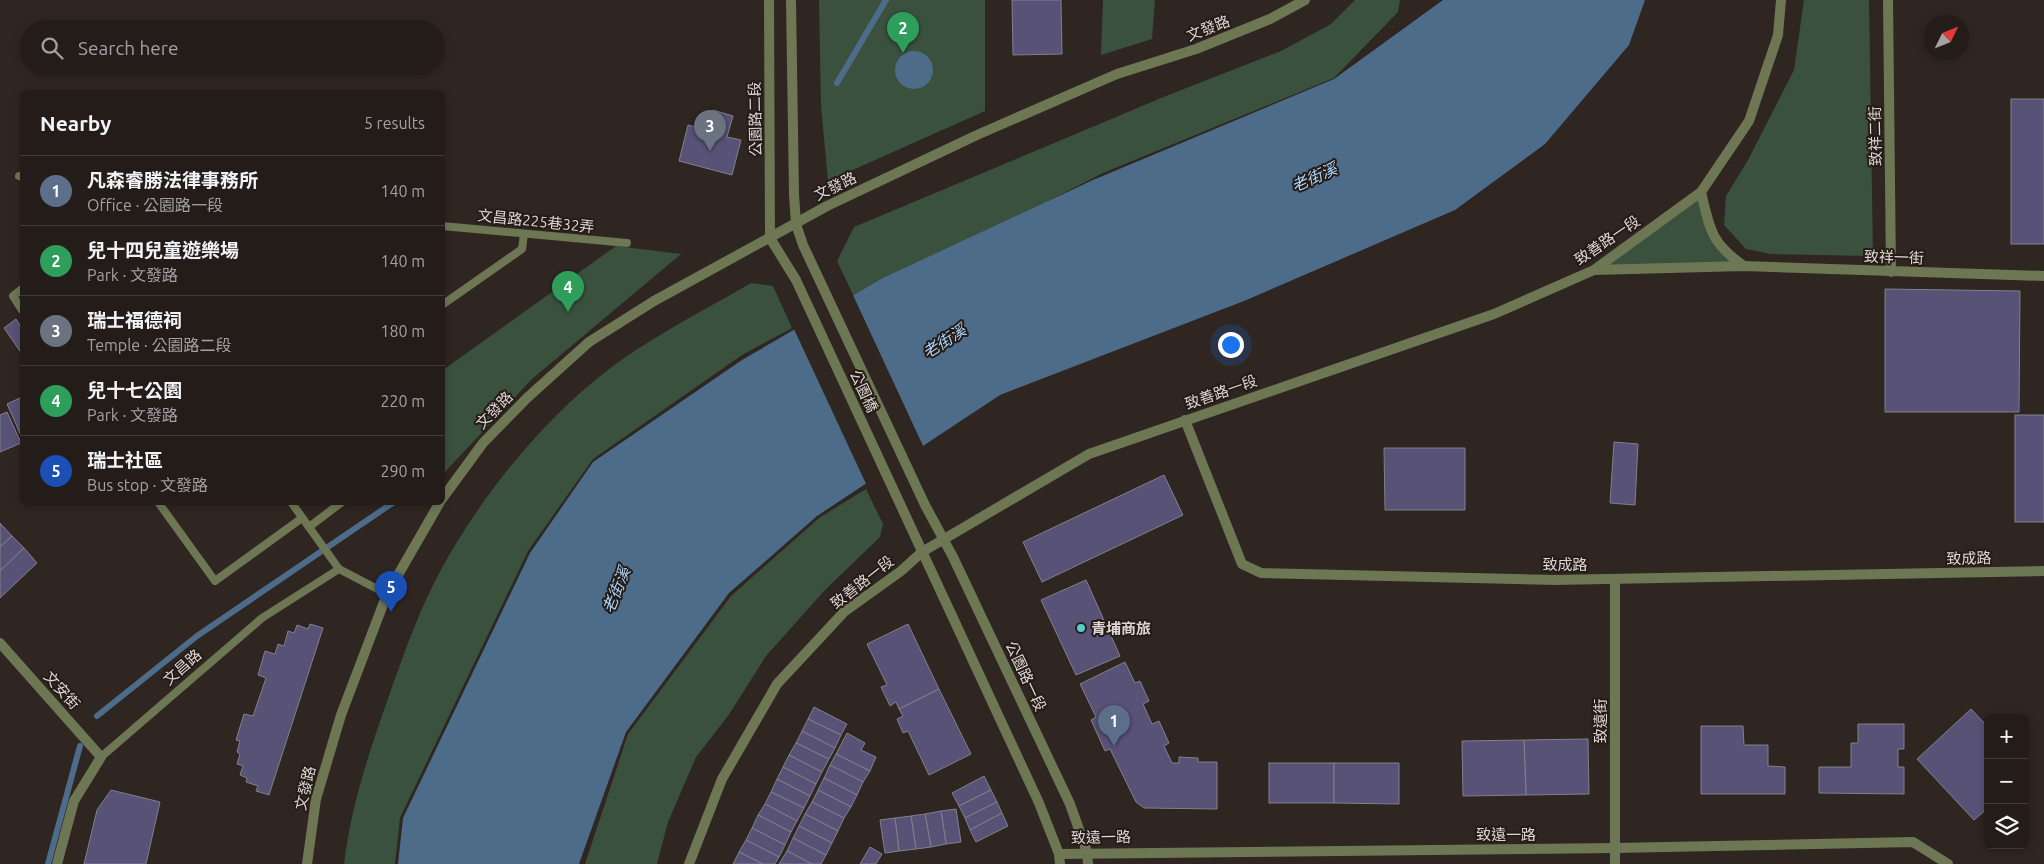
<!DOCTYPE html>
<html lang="en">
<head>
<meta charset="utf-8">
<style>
	body { margin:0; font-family:Ubuntu,"Noto Sans TC",sans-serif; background:#2b2522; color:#f1f3f6 }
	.controls { position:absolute; right:15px; bottom:15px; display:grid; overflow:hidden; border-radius:8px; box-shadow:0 2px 8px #0003 }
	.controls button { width:45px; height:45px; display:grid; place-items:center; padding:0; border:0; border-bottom:1px solid #403a38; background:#231c19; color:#f1f3f6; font:25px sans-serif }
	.compass { position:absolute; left:1924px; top:15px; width:45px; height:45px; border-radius:50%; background:#231c19; box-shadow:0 2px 8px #0003; rotate:47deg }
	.you { position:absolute; left:1230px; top:344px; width:18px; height:18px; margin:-12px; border:4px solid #fff; border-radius:50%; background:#1a73e8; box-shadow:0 0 0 8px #1a73e833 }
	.badge { display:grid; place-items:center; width:32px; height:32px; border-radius:50%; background:#d93025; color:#fff; font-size:16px; font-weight:700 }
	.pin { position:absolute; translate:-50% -41px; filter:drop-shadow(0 1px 2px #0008) }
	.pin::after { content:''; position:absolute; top:26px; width:18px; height:15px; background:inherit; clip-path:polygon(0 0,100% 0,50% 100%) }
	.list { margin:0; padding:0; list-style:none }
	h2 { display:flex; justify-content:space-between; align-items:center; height:65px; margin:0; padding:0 20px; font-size:21px }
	h2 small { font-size:16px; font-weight:400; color:#a3a1a2 }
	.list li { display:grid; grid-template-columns:32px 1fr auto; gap:15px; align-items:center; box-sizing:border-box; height:70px; padding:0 20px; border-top:1px solid #403a38 }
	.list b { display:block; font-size:19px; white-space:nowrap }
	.list p { margin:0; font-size:16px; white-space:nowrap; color:#a3a1a2 }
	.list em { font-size:16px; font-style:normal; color:#a3a1a2 }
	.icon { flex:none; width:28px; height:28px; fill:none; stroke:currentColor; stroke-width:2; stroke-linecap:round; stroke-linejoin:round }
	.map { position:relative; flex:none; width:2044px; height:864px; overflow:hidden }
	.search { position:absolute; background:#231c19; box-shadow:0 2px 8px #0003; left:20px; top:20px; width:425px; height:55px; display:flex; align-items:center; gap:12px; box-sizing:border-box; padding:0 18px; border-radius:28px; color:#a3a1a2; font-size:19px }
	.panel { position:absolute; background:#231c19; box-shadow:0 2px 8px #0003; left:20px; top:90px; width:425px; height:415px; border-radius:8px }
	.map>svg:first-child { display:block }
</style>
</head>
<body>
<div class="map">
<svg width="2044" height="864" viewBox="0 0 2044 864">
	<rect width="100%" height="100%" fill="#2f2521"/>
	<g fill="#3a513e">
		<polygon points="819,0 985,0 985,111 828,181 821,106"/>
		<polygon points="1103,0 1155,0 1152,39 1101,55"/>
		<polygon points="1355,0 1400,0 1398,12 1334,78 1103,173 855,299 837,261 854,227 1166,96 1281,51 1331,24"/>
		<polygon points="1804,0 1869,0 1873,256 1771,254 1746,249 1724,225 1726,196 1748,160 1794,70"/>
		<polygon points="1701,192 1710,229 1744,266 1594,270"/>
		<polygon points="616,246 681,254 532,379 443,474 443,370"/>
		<path d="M751,283L773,286L792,328L742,355L593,459L528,551L400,818L395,864H344C351,805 370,749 390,693C405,650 420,608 442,568C486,487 559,400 636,350C673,326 713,305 751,283Z"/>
		<polygon points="866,489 883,524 880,537 824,591 766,656 728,716 696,757 668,822 657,864 585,864 628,734 731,596 819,518"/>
	</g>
	<g fill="#4c6c89">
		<polygon points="1443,0 1645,0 1629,45 1545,144 1455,210 1244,301 1000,395 817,516 729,593 626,732 579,864 398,864 403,818 530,553 593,462 742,360 883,278 1093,180 1334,79"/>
		<circle cx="914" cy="70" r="19"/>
	</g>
	<polygon fill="#2f2521" points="852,293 924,448 867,486 793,327"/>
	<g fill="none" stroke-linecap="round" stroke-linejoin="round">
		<g stroke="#4c6c89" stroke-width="6">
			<polyline points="837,83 886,0"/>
			<polyline points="97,716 197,636 394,502"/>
			<polyline points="48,864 80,746"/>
		</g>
	</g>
	<g fill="#585277" stroke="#81808c">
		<polygon points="1012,0 1061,0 1062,54 1013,55"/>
		<rect x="2011" y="99" width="33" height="145"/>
		<polygon points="713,110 733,116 727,137 741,140 732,175 679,161 688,125 707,130"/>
		<polygon points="1885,289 2020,291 2019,412 1885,412"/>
		<polygon points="16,319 22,329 22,354 4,328"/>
		<polygon points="22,397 22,438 7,404"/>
		<polygon points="7,412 21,443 0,452 0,415"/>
		<rect x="2015" y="415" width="29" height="107"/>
		<polygon points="1614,442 1638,444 1635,505 1610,503"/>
		<polygon points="1384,448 1465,448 1465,510 1385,510"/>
		<polygon points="1164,475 1183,515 1042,582 1023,542"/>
		<polygon points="0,523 12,536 0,547"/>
		<polygon points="12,536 24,548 0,571 0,547"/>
		<polygon points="24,548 37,563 0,598 0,571"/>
		<polygon points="1086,580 1120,656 1076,675 1041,600"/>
		<polygon points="310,624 323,628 269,795 256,791 258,786 246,782 247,778 240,775 243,766 237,764 240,754 237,752 240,741 236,740 244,714 253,716 266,678 258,675 265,651 275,654 278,644 284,646 288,631 294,633 297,625 308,629"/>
		<polygon points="908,624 939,689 899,709 896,702 890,706 881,687 887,685 867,644"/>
		<polygon points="1125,662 1135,683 1140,681 1149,701 1143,704 1152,724 1159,721 1169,743 1164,746 1172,763 1179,763 1179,757 1198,758 1198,762 1217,762 1217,809 1144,808 1136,802 1110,749 1105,751 1091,720 1096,717 1080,684"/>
		<polygon points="939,689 971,754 929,775 908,731 903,733 897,719 903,716 899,709"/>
		<polygon points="814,707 847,724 841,735 808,719"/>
		<polygon points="1971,709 1988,727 1988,808 1974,820 1917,759"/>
		<polygon points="808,719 841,735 835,748 802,731"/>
		<polygon points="1858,724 1904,724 1904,749 1898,749 1898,767 1904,767 1904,794 1819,793 1819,767 1851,767 1851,743 1858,743"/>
		<polygon points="1701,726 1743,726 1744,745 1768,745 1768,766 1785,767 1785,794 1701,794"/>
		<polygon points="802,731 835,748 829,759 796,743"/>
		<polygon points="847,733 865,743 861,750 876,757 870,771 836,754"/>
		<polygon points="1588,739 1589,794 1526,795 1524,740"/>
		<polygon points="1524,740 1526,795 1463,796 1462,741"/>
		<polygon points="796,743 829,759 822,772 789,755"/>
		<polygon points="836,754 870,771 863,782 830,765"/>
		<polygon points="789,755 822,772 816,784 783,767"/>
		<rect x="1269" y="763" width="65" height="40"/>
		<polygon points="1334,763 1399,763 1399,804 1334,803"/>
		<polygon points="830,765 863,782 857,795 824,778"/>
		<polygon points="783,767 816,784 810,796 777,779"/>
		<polygon points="984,776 991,790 959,806 952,793"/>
		<polygon points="824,778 857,795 851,807 818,790"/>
		<polygon points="777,779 810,796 804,808 771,792"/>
		<polygon points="111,790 160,802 146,864 84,864 97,810"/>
		<polygon points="818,790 851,807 844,818 812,802"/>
		<polygon points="991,790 997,802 965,818 959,806"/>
		<polygon points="771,792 804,808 797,821 765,804"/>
		<polygon points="812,802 844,818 838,831 805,814"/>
		<polygon points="997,802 1002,813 970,830 965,818"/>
		<polygon points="765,804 797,821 791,832 758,815"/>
		<polygon points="956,809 961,842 946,844 941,811"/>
		<polygon points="941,811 946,844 931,847 925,814"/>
		<polygon points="1002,813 1008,826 976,842 970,830"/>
		<polygon points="805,814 838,831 832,843 799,826"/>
		<polygon points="925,814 931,847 916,849 911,816"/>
		<polygon points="758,815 791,832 785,845 752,828"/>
		<polygon points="911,816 916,849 899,851 895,818"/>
		<polygon points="895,818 899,851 885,853 880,820"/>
		<polygon points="799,826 832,843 826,855 793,838"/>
		<polygon points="752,828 785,845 779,857 746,840"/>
		<polygon points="793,838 826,855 821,864 812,864 787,851"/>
		<polygon points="746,840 779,857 775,864 763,864 739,852"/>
		<polygon points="870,847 882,854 876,864 860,864"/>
		<polygon points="787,851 812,864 779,864"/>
		<polygon points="739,852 763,864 733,864"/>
	</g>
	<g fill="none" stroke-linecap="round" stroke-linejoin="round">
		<g stroke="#6d7753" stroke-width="8">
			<polyline points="19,176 22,177"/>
			<polyline points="442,226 627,243"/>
			<polyline points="22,289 13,296 22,310"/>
			<polyline points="442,305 522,249 524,234"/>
			<polyline points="158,502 215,581 302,518"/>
			<polyline points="291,502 339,569"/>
			<polyline points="309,527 342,502"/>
			<polyline points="101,757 262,618 339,569 387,594"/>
		</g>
		<g stroke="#6d7753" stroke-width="10">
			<polyline points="769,0 770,238"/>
			<polyline points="791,0 794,194 796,224 803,245 925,505 953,557 1070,804 1087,852 1088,864"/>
			<polyline points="1888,0 1891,272"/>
			<path d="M1701,192C1710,230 1711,243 1744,266"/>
			<polyline points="770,238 796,280 1039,803 1059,854 1060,864"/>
			<polyline points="1594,270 1744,266 2044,276"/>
			<polyline points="1185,420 1242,564 1261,573 1554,580 2044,571"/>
			<polyline points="442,499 483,443 527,398 589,342 654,301 827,206 977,135 1117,74 1196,49 1270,19 1305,0"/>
			<polyline points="0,643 101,757 74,801 57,864"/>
			<polyline points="1059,854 1615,848 1913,842 1948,864"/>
			<polyline points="307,864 316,799 341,715 387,594 440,502"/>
			<polyline points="689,864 722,779 777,684 844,612 901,571 922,552 1089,454 1494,314 1594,270 1701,192 1749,121 1778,35 1781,0"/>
			<polyline points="1615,864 1615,579"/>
		</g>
	</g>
	<circle fill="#52cdcd" stroke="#251b17" stroke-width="2" cx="1081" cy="628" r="5"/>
	<g text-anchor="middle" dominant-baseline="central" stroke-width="4" stroke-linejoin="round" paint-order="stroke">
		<g font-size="15" fill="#ded7d5" stroke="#251b17">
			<text transform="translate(1208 28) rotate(-21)">文發路</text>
			<text transform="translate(755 119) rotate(-91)">公園路二段</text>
			<text transform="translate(1875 136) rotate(-91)">致祥二街</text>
			<text transform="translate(835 186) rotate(-26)">文發路</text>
			<text transform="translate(536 221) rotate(6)">文昌路225巷32弄</text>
			<text transform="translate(1607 240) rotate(-34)">致善路一段</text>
			<text transform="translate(1894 257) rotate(2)">致祥一街</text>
			<text transform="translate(864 391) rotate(65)">公園橋</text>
			<text transform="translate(1221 392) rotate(-19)">致善路一段</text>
			<text transform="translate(494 410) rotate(-46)">文發路</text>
			<text transform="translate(1969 558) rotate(-1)">致成路</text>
			<text x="1565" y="564">致成路</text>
			<text transform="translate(862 582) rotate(-38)">致善路一段</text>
			<text transform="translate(182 667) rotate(-41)">文昌路</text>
			<text transform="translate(1026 676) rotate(65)">公園路一段</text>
			<text transform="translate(62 690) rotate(48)">文安街</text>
			<text transform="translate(1600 721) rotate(-90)">致遠街</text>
			<text transform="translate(305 788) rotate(-77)">文發路</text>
			<text x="1506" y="834">致遠一路</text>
			<text transform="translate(1101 837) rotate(-1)">致遠一路</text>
		</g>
		<g font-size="15" font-weight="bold" fill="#ded7d5" stroke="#251b17" text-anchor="start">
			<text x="1091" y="628">青埔商旅</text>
		</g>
		<g font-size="16" font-style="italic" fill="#aad5fc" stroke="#251b17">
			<text transform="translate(1314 177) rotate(-24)">老街溪</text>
			<text transform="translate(944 341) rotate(-33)">老街溪</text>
			<text transform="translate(616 590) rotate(-68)">老街溪</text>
		</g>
	</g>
</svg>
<div class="controls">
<button>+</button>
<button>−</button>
<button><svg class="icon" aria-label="layers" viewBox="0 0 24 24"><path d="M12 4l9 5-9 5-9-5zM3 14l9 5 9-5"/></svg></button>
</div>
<svg class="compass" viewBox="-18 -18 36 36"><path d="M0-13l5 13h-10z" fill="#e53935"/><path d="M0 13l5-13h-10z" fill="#a3a1a2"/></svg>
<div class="you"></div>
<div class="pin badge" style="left:1114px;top:746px;background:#5c6f8a">1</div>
<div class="pin badge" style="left:903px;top:53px;background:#2e9e5b">2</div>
<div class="pin badge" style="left:710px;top:151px;background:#6b7280">3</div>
<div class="pin badge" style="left:568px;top:312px;background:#2e9e5b">4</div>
<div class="pin badge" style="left:391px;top:612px;background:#1a4fb4">5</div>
<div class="search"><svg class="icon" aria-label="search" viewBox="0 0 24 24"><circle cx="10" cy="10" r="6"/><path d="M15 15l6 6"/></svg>Search here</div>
<section class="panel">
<h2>Nearby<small>5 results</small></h2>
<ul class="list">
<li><span class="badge" style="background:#5c6f8a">1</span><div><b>凡森睿勝法律事務所</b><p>Office · 公園路一段</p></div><em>140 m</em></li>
<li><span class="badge" style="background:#2e9e5b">2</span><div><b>兒十四兒童遊樂場</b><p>Park · 文發路</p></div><em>140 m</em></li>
<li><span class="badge" style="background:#6b7280">3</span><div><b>瑞士福德祠</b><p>Temple · 公園路二段</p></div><em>180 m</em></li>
<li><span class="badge" style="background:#2e9e5b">4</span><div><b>兒十七公園</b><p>Park · 文發路</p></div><em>220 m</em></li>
<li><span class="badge" style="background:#1a4fb4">5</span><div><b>瑞士社區</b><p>Bus stop · 文發路</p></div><em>290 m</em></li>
</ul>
</section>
</div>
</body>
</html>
